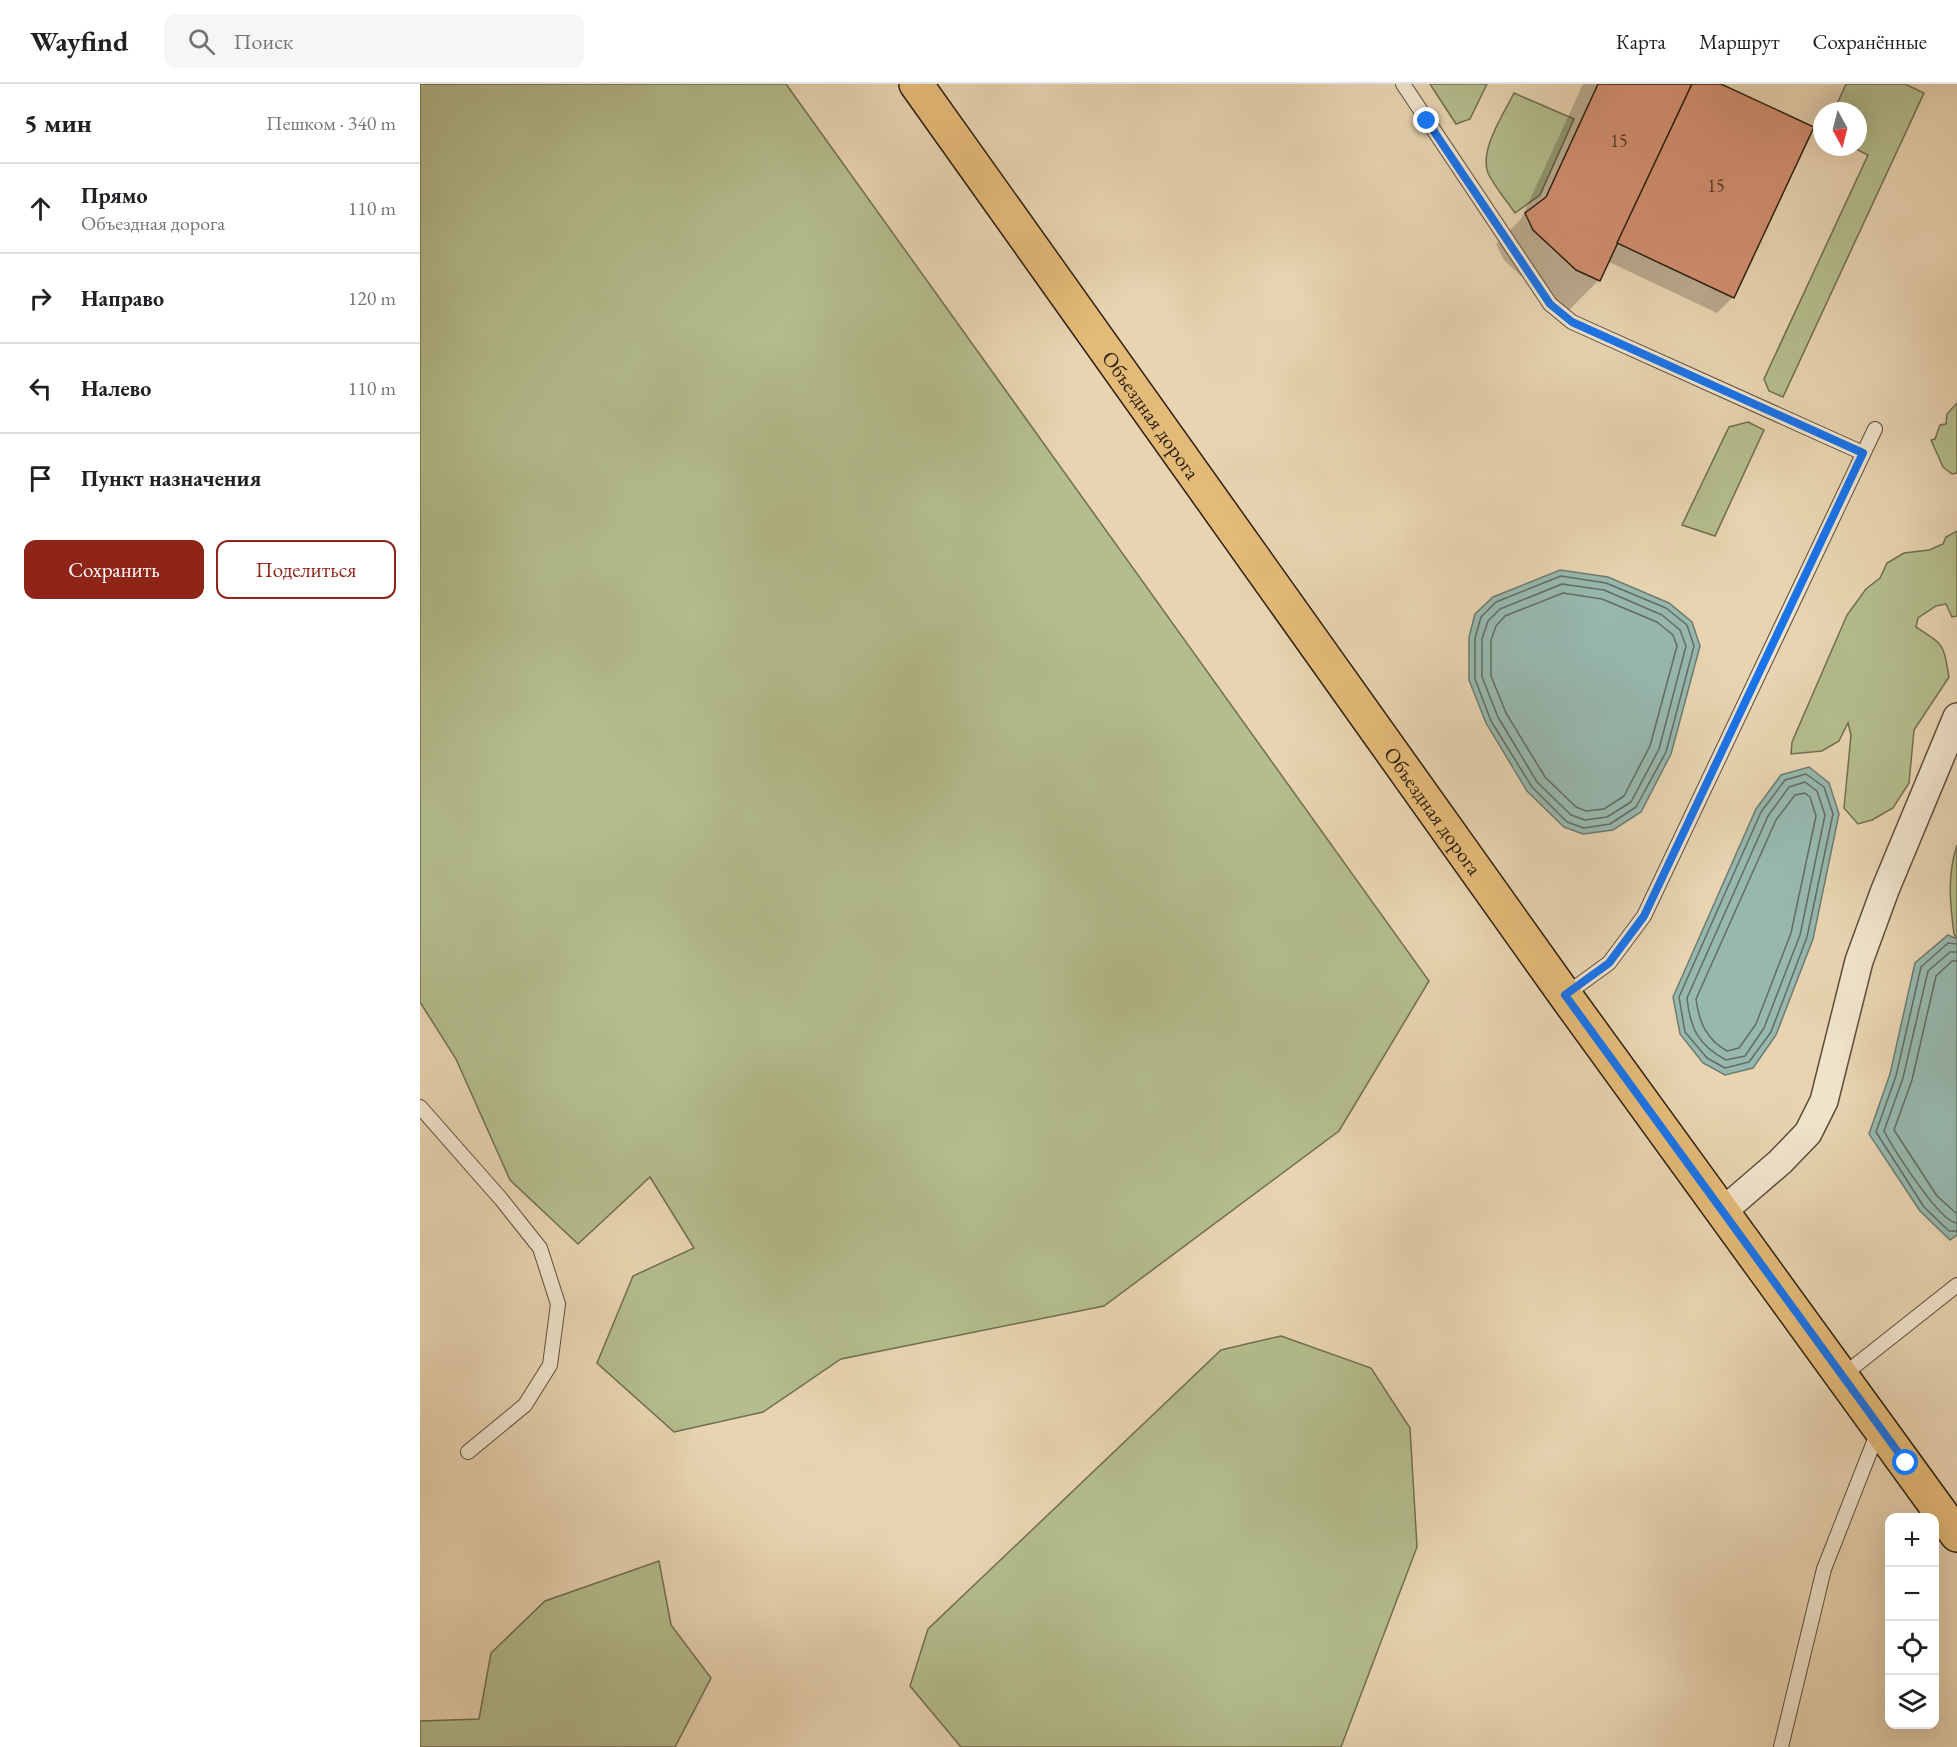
<!DOCTYPE html>
<html lang="ru">
<head>
<meta charset="utf-8">
<style>
	body { margin:0; font-family:"EB Garamond",serif; background:#f6f6f6; color:#202124 }
	.controls { position:absolute; right:18px; bottom:18px; display:grid; overflow:hidden; border-radius:12px; box-shadow:0 6px 24px #0002 }
	.controls button { width:54px; height:54px; display:grid; place-items:center; padding:0; border:0; border-bottom:2px solid #e0e0e0; background:#fff; color:#202124; font:30px sans-serif }
	.compass { position:absolute; left:1393px; top:18px; width:54px; height:54px; border-radius:50%; background:#fff; box-shadow:0 6px 24px #0002; rotate:173deg }
	.stop { position:absolute; width:18px; height:18px; margin:-14px; border:4px solid #1a73e8; border-radius:50%; background:#fff }
	.stop.end { background:#1a73e8; border-color:#fff; box-shadow:0 2px 6px #0008 }
	.list { margin:0; padding:0; list-style:none }
	h2 { display:flex; justify-content:space-between; align-items:center; height:78px; margin:0; padding:0 24px; font-size:26px }
	h2 small { font-size:20px; font-weight:400; color:#757577 }
	.list li { display:grid; grid-template-columns:39px 1fr auto; gap:18px; align-items:center; box-sizing:border-box; height:90px; padding:0 24px; border-top:2px solid #e0e0e0 }
	.list b { display:block; font-size:22px; white-space:nowrap }
	.list p { margin:0; font-size:20px; white-space:nowrap; color:#757577 }
	.list em { font-size:20px; font-style:normal; color:#757577 }
	.actions { display:flex; gap:12px; padding:18px 24px }
	.actions a { flex:1; padding:14px 0; border:2px solid #8f2418; border-radius:12px; text-align:center; font-size:21px; color:#8f2418 }
	.actions .main { background:#8f2418; color:#fff }
	.icon { flex:none; width:33px; height:33px; fill:none; stroke:currentColor; stroke-width:2; stroke-linecap:round; stroke-linejoin:round }
	.map { position:relative; flex:none; width:1537px; height:1663px; overflow:hidden }
	header { display:flex; align-items:center; gap:36px; box-sizing:border-box; height:84px; padding:0 30px; background:#fff; border-bottom:2px solid #e0e0e0 }
	header strong { font-size:28px }
	nav { display:flex; gap:33px; margin-inline-start:auto; font-size:21px }
	.search { width:420px; height:54px; background:#f6f6f6; display:flex; align-items:center; gap:15px; box-sizing:border-box; padding:0 21px; border-radius:12px; color:#757577; font-size:22px }
	main { display:flex }
	aside { flex:1; background:#fff }
	.map>svg:first-child { display:block }
</style>
</head>
<body>
<header>
<strong>Wayfind</strong>
<div class="search"><svg class="icon" aria-label="search" viewBox="0 0 24 24"><circle cx="10" cy="10" r="6"/><path d="M15 15l6 6"/></svg>Поиск</div>
<nav><a>Карта</a><a>Маршрут</a><a>Сохранённые</a></nav>
</header>
<main>
<aside>
<h2>5 мин<small>Пешком · 340 m</small></h2>
<ul class="list">
<li><svg class="icon" aria-label="ahead" viewBox="0 0 24 24"><path d="M12 20V5M6 11l6-6 6 6"/></svg><div><b>Прямо</b><p>Объездная дорога</p></div><em>110 m</em></li>
<li><svg class="icon" aria-label="right" viewBox="0 0 24 24"><path d="M7 20v-9h11M14 6l5 5-5 5"/></svg><div><b>Направо</b></div><em>120 m</em></li>
<li><svg class="icon" aria-label="left" viewBox="0 0 24 24"><path d="M17 20v-9H6M10 6l-5 5 5 5"/></svg><div><b>Налево</b></div><em>110 m</em></li>
<li><svg class="icon" aria-label="arrive" viewBox="0 0 24 24"><path d="M6 21V4h12l-3 4 3 4H6"/></svg><div><b>Пункт назначения</b></div></li>
</ul>
<div class="actions"><a class="main">Сохранить</a><a>Поделиться</a></div>
</aside>
<div class="map">
<svg width="1537" height="1663" viewBox="0 0 1537 1663">
	<rect width="100%" height="100%" fill="#e8d4b1"/>
	<filter id="stains"><feTurbulence type="fractalNoise" baseFrequency=".00333" numOctaves="4"/><feColorMatrix values="0 0 0 0 .2 0 0 0 0 .09 0 0 0 0 .02 0 0 0 .5 -.17"/></filter>
	<radialGradient id="worn" r=".72"><stop offset=".6" stop-color="#630" stop-opacity="0"/><stop offset="1" stop-color="#630" stop-opacity=".3"/></radialGradient>
	<g fill="#b4bd8d" stroke="#706e50" stroke-width="1.5">
		<polygon points="0,0 366,0 1009,897 919,1047 684,1222 421,1275 343,1328 254,1348 177,1279 213,1192 274,1164 230,1093 158,1160 90,1096 36,975 0,918"/>
		<polygon points="1010,0 1067,0 1050,35 1036,40"/>
		<polygon points="1426,0 1485,0 1504,9 1363,313 1349,307 1344,295 1448,71 1432,63 1438,63 1438,27 1414,27"/>
		<path d="M1094,9L1154,35L1120,111L1095,129C1086,116 1074,102 1068,89C1059,66 1084,29 1094,9Z"/>
		<polygon points="1537,319 1537,389 1532,390 1523,383 1511,356 1515,355 1520,341 1526,340 1527,330"/>
		<polygon points="1328,338 1344,346 1295,452 1262,441 1309,343"/>
		<path d="M1537,447V532L1532,533L1526,520L1516,522L1498,534L1496,543C1525,562 1523,559 1529,593L1494,646L1489,699L1473,724L1452,736L1438,740L1424,724L1431,651L1428,639L1419,657L1402,667L1371,670L1372,658L1427,531L1446,505L1460,494L1467,479L1484,469L1509,466L1523,460L1526,453Z"/>
		<path d="M1537,761V855L1534,850C1530,820 1527,791 1537,761Z"/>
		<polygon points="861,1252 951,1284 990,1344 997,1463 921,1663 541,1663 490,1602 508,1545 801,1266"/>
		<polygon points="239,1477 251,1541 291,1594 255,1663 0,1663 0,1637 59,1635 71,1569 125,1517"/>
	</g>
	<g fill="#97b8af" stroke="#6d7b70" stroke-width="1.5">
		<polygon points="1140,486 1188,493 1249,519 1272,538 1280,562 1251,670 1221,728 1193,746 1163,750 1144,743 1107,707 1066,639 1049,596 1049,553 1055,530 1073,513"/>
		<polygon points="1389,683 1409,699 1419,730 1393,855 1356,951 1333,984 1305,991 1283,979 1260,950 1253,913 1336,725 1361,691"/>
		<polygon points="1528,851 1537,855 1537,1151 1530,1156 1500,1127 1449,1050 1470,990 1495,879"/>
	</g>
	<polygon fill="#0003" points="1163,0 1297,0 1313,213 1297,229 1187,177 1179,196 1149,226 1126,215 1084,176 1076,160 1101,135"/>
	<g fill="none" stroke-linecap="round" stroke-linejoin="round">
		<g stroke="#626c60" stroke-width="1.5">
			<polygon points="1141,492 1186,499 1246,524 1267,541 1274,562 1246,668 1216,723 1190,740 1164,744 1147,738 1112,703 1071,637 1055,595 1055,554 1061,533 1076,518"/>
			<polygon points="1142,500 1184,506 1242,531 1260,546 1266,562 1239,665 1211,718 1187,733 1165,736 1151,731 1117,698 1078,633 1062,593 1062,555 1068,537 1080,525"/>
			<polygon points="1143,509 1182,515 1237,538 1253,551 1257,562 1230,662 1204,712 1184,725 1166,727 1156,723 1125,693 1086,629 1071,592 1071,556 1076,542 1085,532"/>
			<polygon points="1386,690 1404,703 1413,730 1387,853 1351,948 1329,978 1305,984 1287,974 1265,948 1259,913 1341,728 1365,696"/>
			<path d="M1385,698L1397,707L1405,731L1380,851L1344,944L1325,972L1306,976C1278,961 1270,944 1267,914L1348,732L1369,703Z"/>
			<path d="M1385,709L1390,713L1396,732L1371,849L1336,940L1319,964L1307,967C1286,955 1279,938 1276,915L1356,736L1375,711Z"/>
			<polyline points="1537,860 1528,859 1501,883 1476,992 1456,1048 1504,1123 1529,1147 1537,1147"/>
			<path d="M1537,868H1530L1508,887L1483,994L1464,1047C1473,1064 1520,1139 1537,1139"/>
			<polyline points="1537,877 1532,877 1516,892 1492,996 1474,1046 1517,1112 1537,1130"/>
		</g>
	</g>
	<g fill="#d18f70" stroke="#2d2012" stroke-width="1.5">
		<polygon points="1178,0 1272,0 1180,197 1156,186 1113,146 1105,129 1126,113"/>
		<polygon points="1272,0 1301,0 1394,43 1314,214 1197,159"/>
	</g>
	<g fill="none" stroke-linecap="round" stroke-linejoin="round">
		<defs>
			<g id="service">
				<polyline points="983,0 1130,220 1152,238 1443,369"/>
				<polyline points="1145,911 1189,879 1224,832 1455,345"/>
				<polyline points="0,1023 81,1115 120,1164 138,1220 130,1281 105,1321 48,1368"/>
				<polyline points="1422,1292 1537,1201"/>
				<polyline points="1361,1663 1404,1485 1459,1345"/>
			</g>
			<polyline id="minor" points="1302,1128 1360,1078 1388,1049 1404,1017 1439,877 1465,806 1537,633"/>
			<g id="primary">
				<path id="s1" d="M496,0L1145,911L1537,1451"/>
			</g>
		</defs>
		<use href="#service" stroke="#5c4d3a" stroke-width="16"/>
		<use href="#minor" stroke="#5c4d3a" stroke-width="30"/>
		<use href="#primary" stroke="#2d2012" stroke-width="36"/>
		<use href="#service" stroke="#f0e3cc" stroke-width="14"/>
		<use href="#minor" stroke="#f0e3cc" stroke-width="27"/>
		<use href="#primary" stroke="#e4ba78" stroke-width="33"/>
	</g>
	<g fill="none" stroke-linecap="round" stroke-linejoin="round">
		<polyline stroke="#1a73e8" stroke-width="8" points="1007,37 1130,220 1152,238 1443,369 1224,832 1189,879 1145,911 1486,1379"/>
	</g>
	<g text-anchor="middle" dominant-baseline="central" stroke-width="4.5" stroke-linejoin="round" paint-order="stroke">
		<g font-size="18" fill="#563c2a">
			<text x="1199" y="56">15</text>
			<text x="1296" y="101">15</text>
		</g>
		<g font-size="21" fill="#2d2012" stroke="#f0e3cc">
			<text stroke="none"><textPath href="#s1" startOffset="406">Объездная дорога</textPath></text>
			<text stroke="none"><textPath href="#s1" startOffset="892">Объездная дорога</textPath></text>
		</g>
	</g>
	<rect width="100%" height="100%" filter="url(#stains)"/>
	<rect width="100%" height="100%" fill="url(#worn)"/>
</svg>
<div class="controls">
<button>+</button>
<button>−</button>
<button><svg class="icon" aria-label="locate" viewBox="0 0 24 24"><circle cx="12" cy="12" r="6"/><path d="M12 2v4M12 18v4M2 12h4M18 12h4"/></svg></button>
<button><svg class="icon" aria-label="layers" viewBox="0 0 24 24"><path d="M12 4l9 5-9 5-9-5zM3 14l9 5 9-5"/></svg></button>
</div>
<svg class="compass" viewBox="-18 -18 36 36"><path d="M0-13l5 13h-10z" fill="#e53935"/><path d="M0 13l5-13h-10z" fill="#757577"/></svg>
<div class="stop" style="left:1486px;top:1379px"></div>
<div class="stop end" style="left:1007px;top:37px"></div>
</div>
</main>
</body>
</html>
